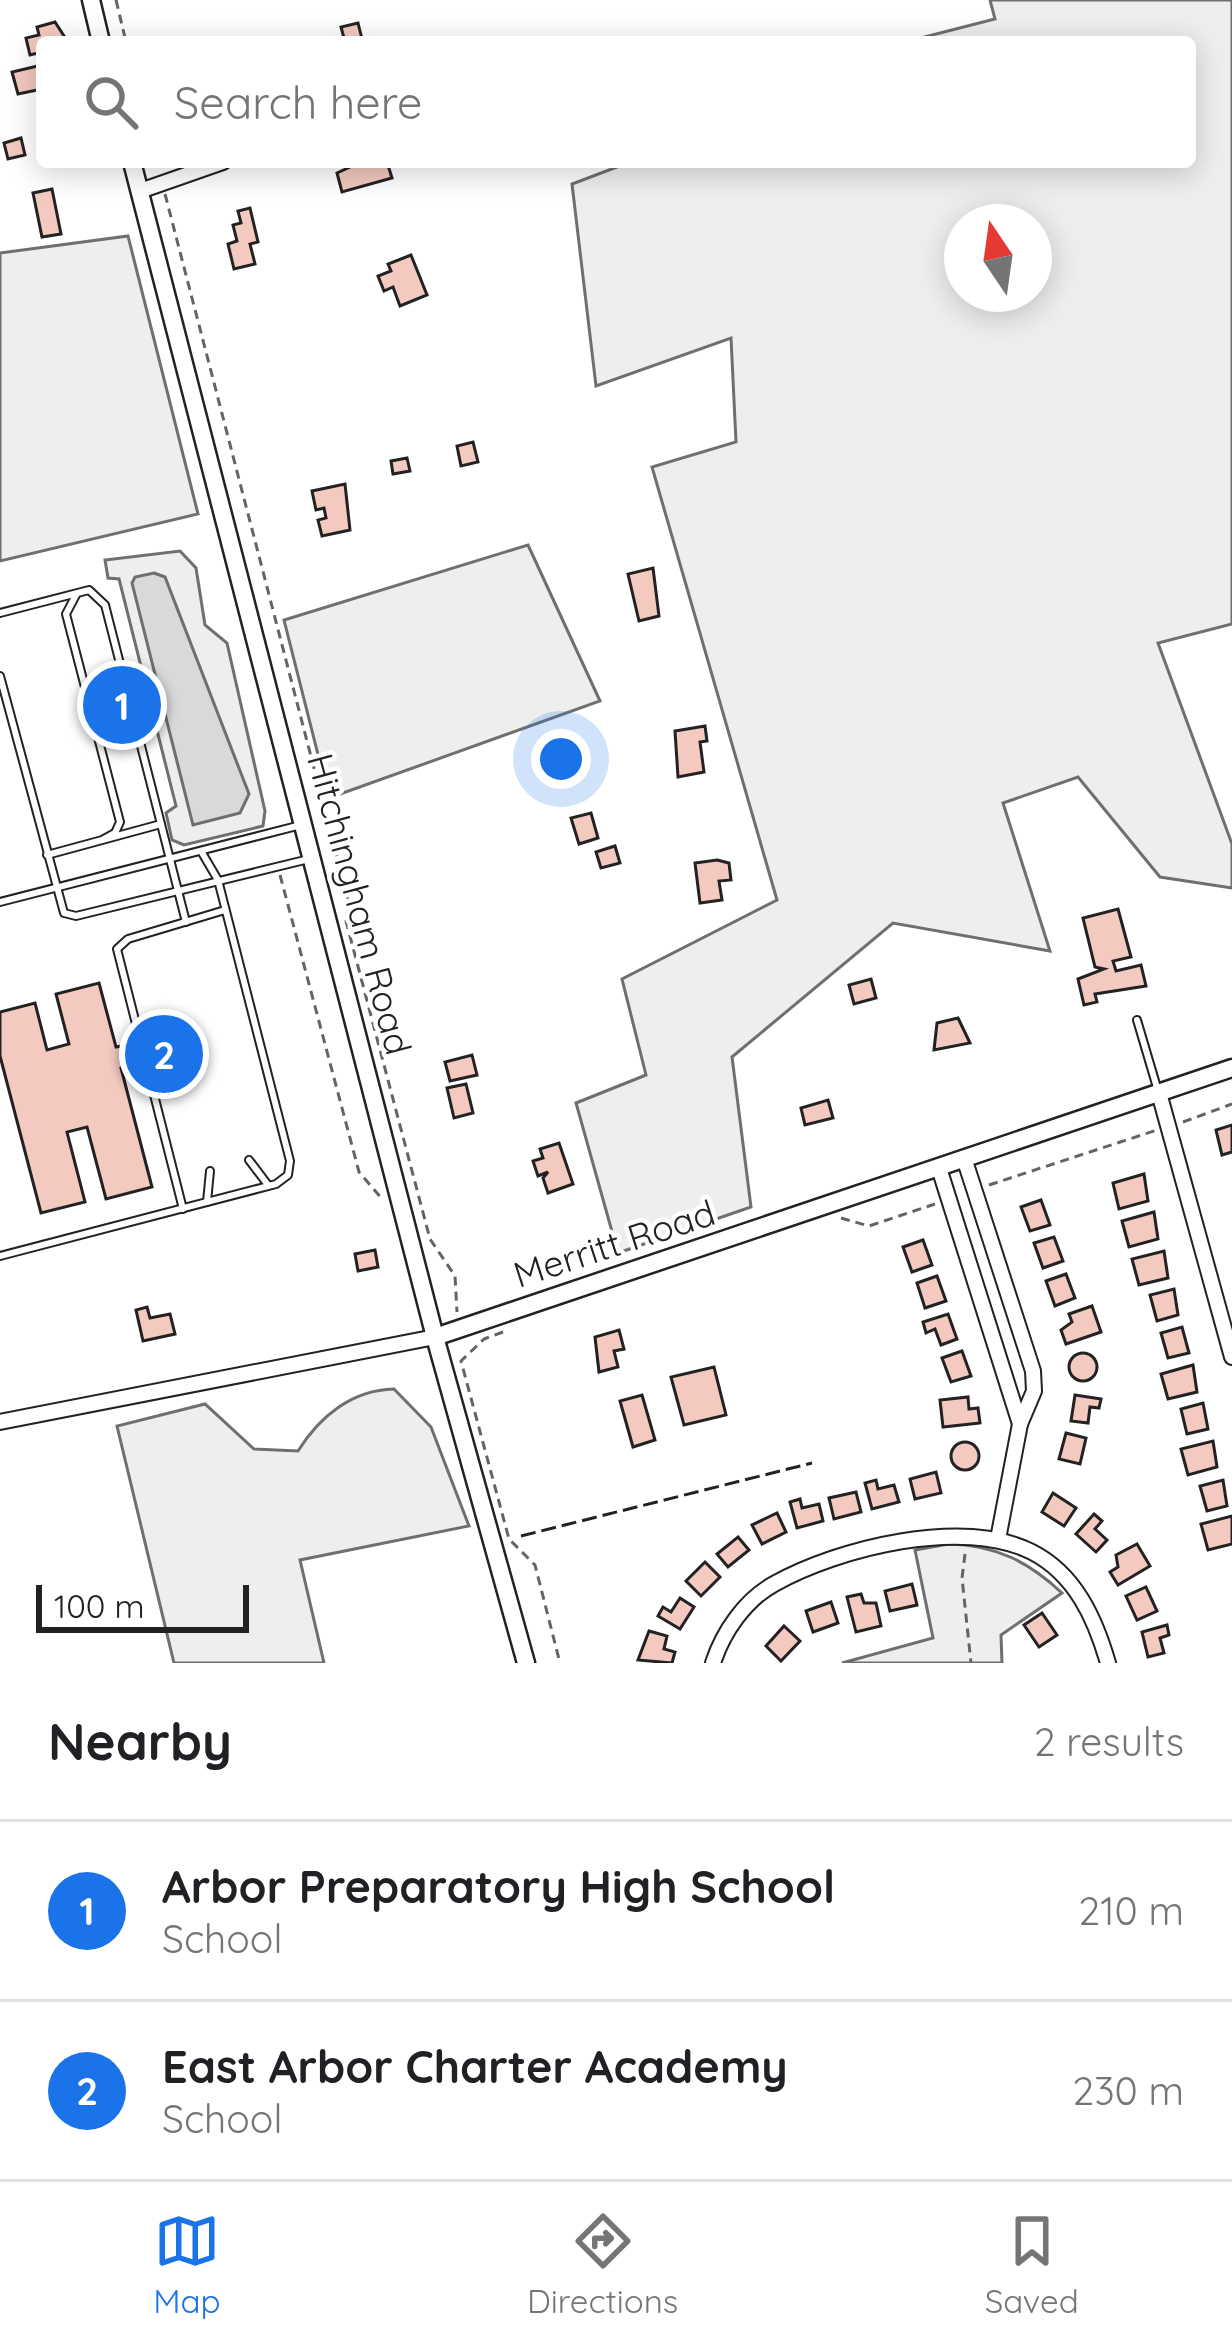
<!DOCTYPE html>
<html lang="en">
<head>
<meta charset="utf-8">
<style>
	body { margin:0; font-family:Quicksand,sans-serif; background:#f6f6f6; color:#202124 }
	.compass { position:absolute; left:944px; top:204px; width:108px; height:108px; border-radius:50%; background:#fff; box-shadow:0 6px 30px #0003; rotate:347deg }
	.scale { position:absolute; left:36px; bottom:30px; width:213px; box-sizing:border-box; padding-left:12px; border:6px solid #222; border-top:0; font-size:33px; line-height:42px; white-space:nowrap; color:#222; -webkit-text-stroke:9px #fff; paint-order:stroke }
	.you { position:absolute; left:561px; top:759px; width:42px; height:42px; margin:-30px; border:9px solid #fff; border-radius:50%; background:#1a73e8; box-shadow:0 0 0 18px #1a73e833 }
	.badge { display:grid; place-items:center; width:78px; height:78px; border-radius:50%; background:#1a73e8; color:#fff; font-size:39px; font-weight:700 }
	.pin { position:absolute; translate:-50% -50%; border:6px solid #fff; box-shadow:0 3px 12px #0006 }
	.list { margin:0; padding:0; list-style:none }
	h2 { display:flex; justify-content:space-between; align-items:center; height:156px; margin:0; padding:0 48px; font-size:51px }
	h2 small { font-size:39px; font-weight:400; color:#757577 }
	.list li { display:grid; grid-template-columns:78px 1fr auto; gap:36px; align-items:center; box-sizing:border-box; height:180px; padding:0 48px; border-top:3px solid #e0e0e0 }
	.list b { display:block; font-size:45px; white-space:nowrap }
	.list p { margin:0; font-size:39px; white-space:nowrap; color:#757577 }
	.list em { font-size:39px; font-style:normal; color:#757577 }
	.icon { flex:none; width:66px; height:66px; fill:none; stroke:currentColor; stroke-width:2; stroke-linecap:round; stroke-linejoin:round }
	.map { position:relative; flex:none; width:1232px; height:1663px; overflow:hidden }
	.search { position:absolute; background:#fff; box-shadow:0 6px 30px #0003; left:36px; right:36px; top:36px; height:132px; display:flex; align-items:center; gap:30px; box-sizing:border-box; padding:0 42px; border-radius:12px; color:#757577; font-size:45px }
	.sheet { height:516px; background:#fff }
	nav { display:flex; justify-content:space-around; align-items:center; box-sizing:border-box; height:168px; border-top:3px solid #e0e0e0; background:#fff; font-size:33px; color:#757577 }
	nav a { display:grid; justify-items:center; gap:6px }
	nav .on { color:#1a73e8 }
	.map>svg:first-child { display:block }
</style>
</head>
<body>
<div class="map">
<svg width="1232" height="1663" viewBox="0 0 1232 1663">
	<rect width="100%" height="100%" fill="#fff"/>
	<g fill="#eee" stroke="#6f6f6f" stroke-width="3" fill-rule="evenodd">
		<path d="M990,0H1232V624L1158,643L1232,844V888L1160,877L1078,777L1003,803L1050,951L893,923L732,1057L751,1207L618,1253L576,1103L646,1075L622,979L777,900L652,467L736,442L731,338L596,386L572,184L630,162H1190V42H905L995,19ZM962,222H1034V294H962Z"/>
		<polygon points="128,236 198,514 0,561 0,253"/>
		<polygon points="528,545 600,701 329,798 284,620"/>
		<polygon points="180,551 196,568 205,625 227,643 265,811 263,826 184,845 172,840 166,813 176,806 119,579 108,578 105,560"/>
		<path d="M394,1389L431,1427L469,1526L300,1560L324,1663H174L117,1426L205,1404L254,1449L298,1451C320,1416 352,1390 394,1389Z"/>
		<path d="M949,1544C996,1545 1029,1562 1062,1593L1001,1635L1002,1663H842L933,1638L915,1550Z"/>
	</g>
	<polygon fill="#d9d9d9" stroke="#6f6f6f" stroke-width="3" points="154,573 165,577 249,794 240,813 193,825 132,583 135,577"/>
	<g fill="#f3c9c0" stroke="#222" stroke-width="3">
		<polygon points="55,22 64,36 59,42 42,42 42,52 30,55 26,38 39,35 37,27"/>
		<polygon points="358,23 362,39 345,42 341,27"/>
		<polygon points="42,65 42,89 18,94 12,72"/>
		<polygon points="21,138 25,155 8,159 4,143"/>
		<polygon points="387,162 392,178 342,192 337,173 361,162"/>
		<polygon points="52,189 61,234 42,237 33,193"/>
		<polygon points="250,208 258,242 250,244 255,264 234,269 228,244 237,241 233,225 241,223 238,211"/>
		<polygon points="411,255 427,295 400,306 393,287 384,291 378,276 391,271 388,264"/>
		<polygon points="473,442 478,462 461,466 457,446"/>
		<polygon points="407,458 410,471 393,474 391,461"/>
		<polygon points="345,484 350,530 322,536 318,520 326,518 324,508 316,510 312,491"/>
		<polygon points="653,568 659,616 639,621 628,574"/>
		<polygon points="705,726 707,741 700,742 704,772 678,777 675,731"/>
		<polygon points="591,813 598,838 579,844 571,818"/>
		<polygon points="615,846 620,863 601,868 596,852"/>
		<polygon points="717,860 729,863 731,880 719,881 722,900 700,903 695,863"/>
		<polygon points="1118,909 1131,957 1113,961 1116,971 1141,965 1146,986 1095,994 1097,1002 1084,1005 1078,979 1104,969 1095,967 1083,918"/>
		<polygon points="871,979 876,998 854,1004 849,985"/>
		<polygon points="99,983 116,1047 122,1046 128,1066 121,1068 152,1187 106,1199 87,1127 67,1132 85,1202 41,1213 0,1056 0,1012 35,1003 47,1050 69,1044 56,994"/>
		<polygon points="958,1018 970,1043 934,1050 937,1023"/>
		<polygon points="472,1055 477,1075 450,1081 445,1062"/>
		<polygon points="466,1084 473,1113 454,1118 447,1088"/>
		<polygon points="828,1100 833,1118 805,1125 801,1108"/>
		<polygon points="1232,1125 1232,1152 1222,1155 1216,1130"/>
		<polygon points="559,1143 573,1184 548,1193 543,1178 548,1172 538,1176 533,1161 543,1158 540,1149"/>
		<polygon points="1144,1174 1148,1201 1119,1209 1113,1183"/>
		<polygon points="1041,1200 1050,1225 1030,1231 1021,1207"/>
		<polygon points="1154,1212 1158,1239 1129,1247 1122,1221"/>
		<polygon points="1054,1237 1063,1261 1043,1268 1034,1243"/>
		<polygon points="923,1240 932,1265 912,1272 903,1247"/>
		<polygon points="375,1250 378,1267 358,1271 355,1254"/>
		<polygon points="1164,1251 1168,1278 1139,1285 1132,1259"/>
		<polygon points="1066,1274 1075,1298 1055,1306 1046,1281"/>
		<polygon points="937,1276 946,1301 925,1308 917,1283"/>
		<polygon points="1174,1289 1178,1315 1157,1321 1150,1295"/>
		<polygon points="1092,1306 1101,1332 1066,1344 1061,1330 1072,1322 1069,1314"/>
		<polygon points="147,1307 150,1318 170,1314 175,1334 143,1341 136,1310"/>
		<polygon points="948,1314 957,1339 941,1345 935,1329 926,1333 923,1322"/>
		<polygon points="1182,1327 1189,1353 1168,1358 1161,1333"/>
		<polygon points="619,1330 624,1349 614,1351 618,1367 599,1372 595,1337"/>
		<polygon points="962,1351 971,1376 951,1382 942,1358"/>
		<circle cx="1083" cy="1367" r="14"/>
		<polygon points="1193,1365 1197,1392 1168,1399 1161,1374"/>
		<polygon points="714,1367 726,1415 684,1425 671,1377"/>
		<polygon points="642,1395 655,1440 633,1447 620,1401"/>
		<polygon points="1075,1395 1101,1399 1099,1408 1090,1407 1088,1423 1071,1421"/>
		<polygon points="968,1397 969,1409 978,1408 980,1423 943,1427 940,1400"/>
		<polygon points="1203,1403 1208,1429 1187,1434 1181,1409"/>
		<polygon points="1066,1433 1086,1438 1080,1464 1059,1459"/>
		<polygon points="1213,1441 1217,1467 1188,1475 1181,1449"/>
		<circle cx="965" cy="1456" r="14"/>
		<polygon points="936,1472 941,1493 915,1499 910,1479"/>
		<polygon points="876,1480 878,1489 894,1485 899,1502 872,1509 865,1483"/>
		<polygon points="1223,1480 1227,1506 1207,1511 1200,1486"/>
		<polygon points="856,1492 861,1512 834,1519 829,1498"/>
		<polygon points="1053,1493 1076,1508 1064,1526 1042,1512"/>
		<polygon points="800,1499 802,1508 819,1504 823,1521 797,1528 790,1502"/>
		<polygon points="777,1513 786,1532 762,1544 752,1525"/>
		<polygon points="1094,1514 1102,1521 1095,1529 1107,1540 1096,1552 1076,1534"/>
		<polygon points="1232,1516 1232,1544 1208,1550 1201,1524"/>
		<polygon points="738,1537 749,1550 728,1567 717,1554"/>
		<polygon points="1137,1544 1150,1566 1118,1585 1110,1572 1118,1567 1116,1555"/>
		<polygon points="705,1562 720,1577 701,1596 686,1581"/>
		<polygon points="912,1584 917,1605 890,1611 885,1591"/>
		<polygon points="1146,1587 1157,1611 1137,1620 1126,1596"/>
		<polygon points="861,1594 864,1603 876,1603 881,1626 856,1632 847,1597"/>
		<polygon points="680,1598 694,1607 680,1629 658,1616 663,1607 671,1612"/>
		<polygon points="831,1602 838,1623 813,1632 806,1611"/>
		<polygon points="1042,1613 1057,1635 1039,1647 1024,1625"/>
		<polygon points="1167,1625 1169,1635 1160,1638 1164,1653 1148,1657 1142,1632"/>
		<polygon points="784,1626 800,1641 781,1661 766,1646"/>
		<polygon points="649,1631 667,1636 664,1649 675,1652 672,1663 638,1660"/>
	</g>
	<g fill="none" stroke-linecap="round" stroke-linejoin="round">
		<defs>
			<g id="service">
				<polyline points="76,595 66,614 120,822 115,833 104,839"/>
				<polyline points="0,613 89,590 105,605 186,922"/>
				<polyline points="0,676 64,913 76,916 309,859"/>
				<polyline points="47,855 161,824"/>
				<polyline points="0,902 301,825"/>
				<polyline points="1137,1020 1158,1091"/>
				<polyline points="249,1160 268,1185"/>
				<polyline points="207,1202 210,1171"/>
				<polyline points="183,1209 117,949 128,939 225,910"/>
				<polyline points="0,1256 276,1184 288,1175 290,1161 218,880 201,851"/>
			</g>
			<g id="minor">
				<polyline points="140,191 223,162"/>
				<polyline points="1159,1093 1232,1357"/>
				<polyline points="964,1158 1033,1371 1034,1391 1020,1424 998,1539"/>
				<polyline points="939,1168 1020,1424"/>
				<polyline points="0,1422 435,1337"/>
				<path d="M713,1663C723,1632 745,1600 774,1584C838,1548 963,1517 1032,1552C1075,1574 1095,1618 1108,1663"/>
			</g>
			<g id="tertiary">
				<polyline points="91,0 101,42"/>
				<polyline points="132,162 435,1337 526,1663"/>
				<polyline points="435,1337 1232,1068"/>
			</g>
		</defs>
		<use href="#service" stroke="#222" stroke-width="10"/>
		<use href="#minor" stroke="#222" stroke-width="18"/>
		<use href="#tertiary" stroke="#222" stroke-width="21"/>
		<g stroke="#646464" stroke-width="3" stroke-dasharray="9 6" stroke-linecap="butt">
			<polyline points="116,0 126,42"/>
			<polyline points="165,194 349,903 346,921 430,1239 455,1276 457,1312"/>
			<polyline points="280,875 359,1172 383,1200"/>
			<polyline points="1183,1122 1232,1104"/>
			<polyline points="989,1185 1157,1130"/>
			<polyline points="841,1218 869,1226 935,1204"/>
			<polyline points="503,1332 484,1339 461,1361 509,1539 535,1565 560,1663"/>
			<polyline points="965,1554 962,1578 971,1663"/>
		</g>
		<use href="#service" stroke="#fff" stroke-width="6"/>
		<use href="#minor" stroke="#fff" stroke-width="14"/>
		<use href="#tertiary" stroke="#fff" stroke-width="16"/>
		<polyline stroke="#222" stroke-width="3" stroke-dasharray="15 6" stroke-linecap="butt" points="521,1536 812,1463"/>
	</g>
	<g text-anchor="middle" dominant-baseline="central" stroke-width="9" stroke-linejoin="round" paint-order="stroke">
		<g font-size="36" fill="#222" stroke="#fff">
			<text transform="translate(360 904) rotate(75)">Hitchingham Road</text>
			<text transform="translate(614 1243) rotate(-18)">Merritt Road</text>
		</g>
	</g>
</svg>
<svg class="compass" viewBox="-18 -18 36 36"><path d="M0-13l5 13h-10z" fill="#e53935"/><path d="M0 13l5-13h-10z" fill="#757577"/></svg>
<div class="scale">100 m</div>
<div class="you"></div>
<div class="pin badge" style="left:122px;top:705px">1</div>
<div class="pin badge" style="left:164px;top:1054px">2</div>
<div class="search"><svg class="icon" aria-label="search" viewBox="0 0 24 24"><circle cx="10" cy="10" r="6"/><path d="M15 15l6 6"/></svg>Search here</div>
</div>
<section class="sheet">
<h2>Nearby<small>2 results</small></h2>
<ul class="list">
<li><span class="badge">1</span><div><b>Arbor Preparatory High School</b><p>School</p></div><em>210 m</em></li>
<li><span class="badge">2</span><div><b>East Arbor Charter Academy</b><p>School</p></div><em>230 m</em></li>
</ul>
</section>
<nav>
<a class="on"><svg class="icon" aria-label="map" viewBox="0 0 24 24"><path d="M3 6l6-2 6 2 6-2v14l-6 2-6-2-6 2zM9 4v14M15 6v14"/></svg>Map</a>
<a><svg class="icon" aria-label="directions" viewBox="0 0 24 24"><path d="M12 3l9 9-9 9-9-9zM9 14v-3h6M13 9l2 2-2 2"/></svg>Directions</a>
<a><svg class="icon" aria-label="saved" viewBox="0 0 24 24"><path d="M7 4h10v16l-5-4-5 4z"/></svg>Saved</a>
</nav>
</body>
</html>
